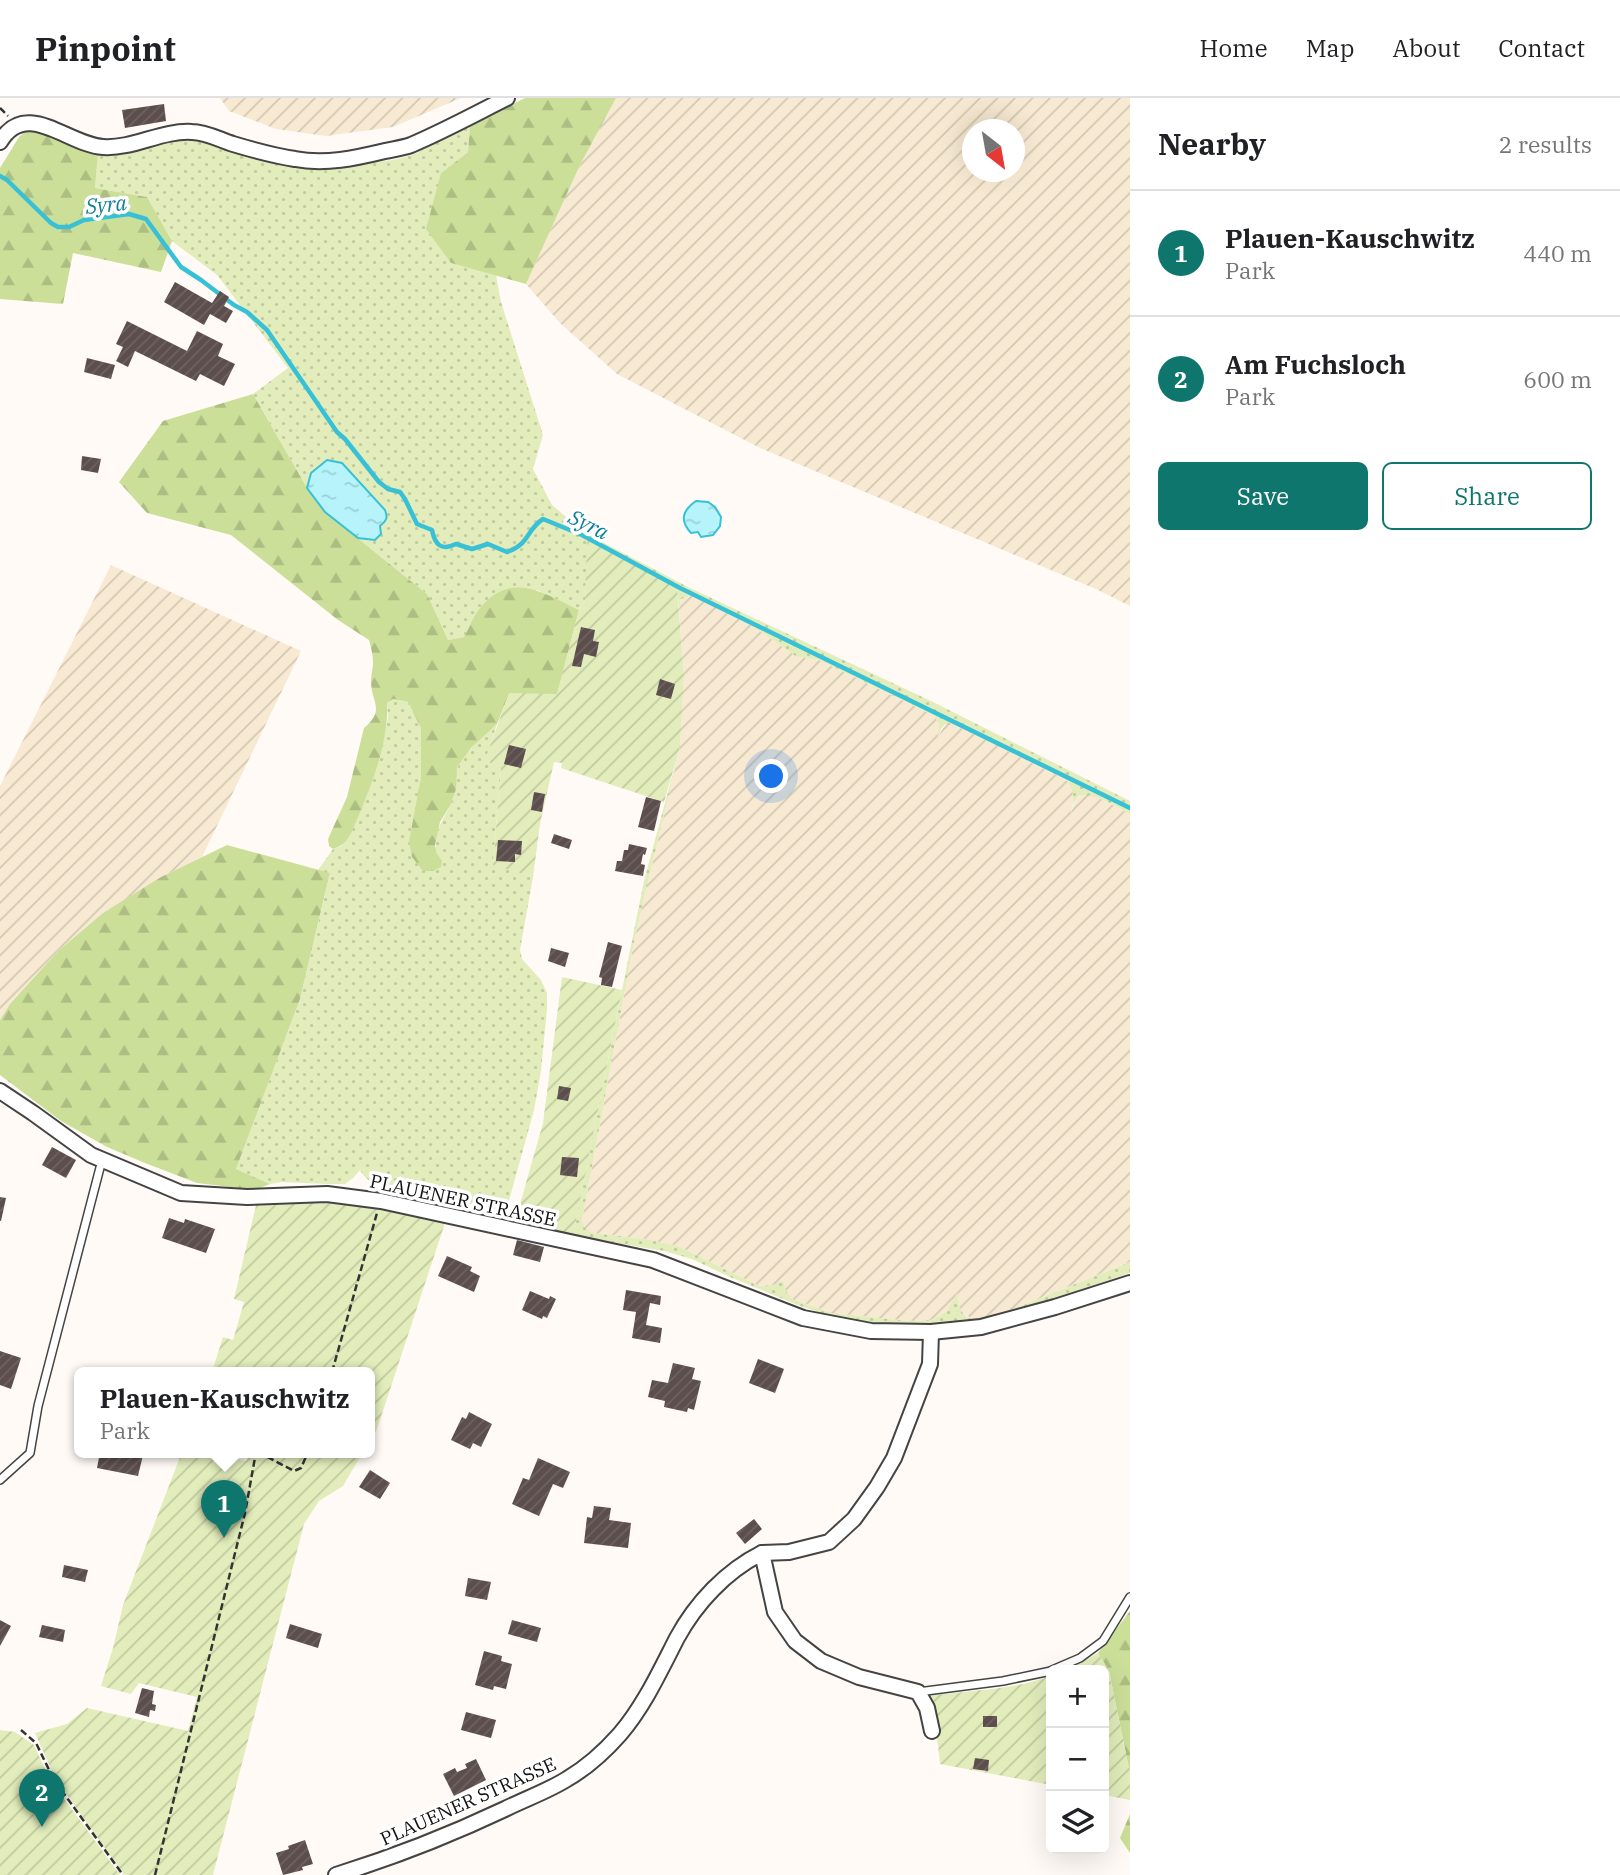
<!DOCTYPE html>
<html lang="en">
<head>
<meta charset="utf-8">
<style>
	body { margin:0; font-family:"IBM Plex Serif",serif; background:#f2f2f2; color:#202124 }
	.controls { position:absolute; right:21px; bottom:21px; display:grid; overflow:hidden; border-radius:10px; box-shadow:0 7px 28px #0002 }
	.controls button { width:63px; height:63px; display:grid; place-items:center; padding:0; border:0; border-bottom:2px solid #e0e0e0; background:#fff; color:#202124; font:35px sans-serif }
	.compass { position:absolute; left:962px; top:21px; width:63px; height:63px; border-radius:50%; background:#fff; box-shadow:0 7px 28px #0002; rotate:149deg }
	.you { position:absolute; left:772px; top:679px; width:24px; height:24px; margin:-18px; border:5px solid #fff; border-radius:50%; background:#1a73e8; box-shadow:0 0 0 10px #1a73e833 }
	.badge { display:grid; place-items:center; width:46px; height:46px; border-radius:50%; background:#0f766e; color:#fff; font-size:23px; font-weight:700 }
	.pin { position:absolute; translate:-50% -58px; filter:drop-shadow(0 2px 4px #0008) }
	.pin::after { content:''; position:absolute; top:37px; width:24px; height:21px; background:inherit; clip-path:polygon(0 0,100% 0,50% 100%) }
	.popup { position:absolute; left:74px; top:1269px; width:301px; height:91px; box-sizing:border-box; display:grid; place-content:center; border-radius:10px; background:#fff; filter:drop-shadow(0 2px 5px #0005); font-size:23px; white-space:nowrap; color:#757577 }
	.popup b { font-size:26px; color:#202124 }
	.popup::after { content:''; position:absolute; left:50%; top:100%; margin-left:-14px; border:14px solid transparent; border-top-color:#fff }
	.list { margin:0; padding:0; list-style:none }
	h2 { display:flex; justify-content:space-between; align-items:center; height:91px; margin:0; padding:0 28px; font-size:30px }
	h2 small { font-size:23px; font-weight:400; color:#757577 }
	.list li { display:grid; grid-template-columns:46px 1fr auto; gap:21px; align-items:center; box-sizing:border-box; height:126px; padding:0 28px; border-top:2px solid #e0e0e0 }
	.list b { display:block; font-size:26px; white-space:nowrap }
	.list p { margin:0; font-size:23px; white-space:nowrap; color:#757577 }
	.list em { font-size:23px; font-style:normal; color:#757577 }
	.actions { display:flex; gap:14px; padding:21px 28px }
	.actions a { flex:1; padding:16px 0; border:2px solid #0f766e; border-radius:10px; text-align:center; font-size:24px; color:#0f766e }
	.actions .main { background:#0f766e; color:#fff }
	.icon { flex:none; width:38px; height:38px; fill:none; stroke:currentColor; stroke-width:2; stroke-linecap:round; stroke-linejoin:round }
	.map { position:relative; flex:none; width:1130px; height:1777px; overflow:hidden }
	header { display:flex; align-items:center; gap:42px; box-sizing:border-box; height:98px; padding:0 35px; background:#fff; border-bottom:2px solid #e0e0e0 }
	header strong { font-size:33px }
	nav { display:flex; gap:38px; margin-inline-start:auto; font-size:24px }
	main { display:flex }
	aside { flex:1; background:#fff }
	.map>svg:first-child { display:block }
</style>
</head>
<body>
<header>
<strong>Pinpoint</strong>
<nav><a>Home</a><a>Map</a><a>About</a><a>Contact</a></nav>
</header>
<main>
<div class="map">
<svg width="1130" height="1777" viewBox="0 0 1130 1777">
	<defs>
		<pattern id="farmland-furrows" width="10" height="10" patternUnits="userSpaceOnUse" patternTransform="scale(1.75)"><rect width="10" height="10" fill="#f8ead2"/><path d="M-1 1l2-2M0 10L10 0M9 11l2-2" fill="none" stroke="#d4c8b3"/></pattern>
		<pattern id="grass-dots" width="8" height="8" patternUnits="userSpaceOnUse" patternTransform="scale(1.75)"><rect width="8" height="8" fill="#e2edbb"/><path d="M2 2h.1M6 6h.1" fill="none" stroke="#c1caa0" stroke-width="1.8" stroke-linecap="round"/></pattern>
		<pattern id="forest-firs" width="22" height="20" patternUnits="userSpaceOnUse" patternTransform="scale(1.75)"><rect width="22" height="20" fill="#cbdf99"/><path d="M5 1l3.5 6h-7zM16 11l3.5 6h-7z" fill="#adbe83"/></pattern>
		<pattern id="garden-furrows" width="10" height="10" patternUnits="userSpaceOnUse" patternTransform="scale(1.75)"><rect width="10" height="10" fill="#e2edbb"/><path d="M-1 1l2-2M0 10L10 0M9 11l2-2" fill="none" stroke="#c1caa0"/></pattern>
		<pattern id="water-ripples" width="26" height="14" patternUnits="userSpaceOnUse" patternTransform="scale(1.75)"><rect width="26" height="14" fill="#b6f3fa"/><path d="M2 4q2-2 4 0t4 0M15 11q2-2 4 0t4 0" fill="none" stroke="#9bcfd5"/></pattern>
		<pattern id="building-hatch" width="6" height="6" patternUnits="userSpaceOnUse" patternTransform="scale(1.75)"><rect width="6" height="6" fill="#5b4e4c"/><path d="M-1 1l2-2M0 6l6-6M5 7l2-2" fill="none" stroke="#6e6362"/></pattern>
	</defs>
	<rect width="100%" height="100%" fill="#fffaf5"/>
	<g fill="url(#farmland-furrows)" fill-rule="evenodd">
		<polygon points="220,0 461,0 393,29 326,38 276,31 229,13"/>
		<path d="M616,0H1130V508L1096,491L760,350L617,276L560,225L526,186L580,67ZM972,32H1014V74H972Z"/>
		<polygon points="111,467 301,553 202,759 161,779 57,854 10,906 0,922 0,688"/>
		<polygon points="692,497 751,527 797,559 819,562 935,618 939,627 938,639 946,625 955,627 1065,681 1071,687 1074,695 1071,715 1076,701 1082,697 1093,697 1130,716 1130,1164 996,1218 974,1221 965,1217 958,1210 957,1196 946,1214 931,1222 908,1223 831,1215 793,1201 786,1193 772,1187 759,1188 678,1148 646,1141 591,1135 585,1130 582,1122 635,839 680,649 684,577 679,511 681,501"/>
	</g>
	<g fill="url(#grass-dots)">
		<path d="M470,27L468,54L441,75L451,165L496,177L501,204L543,337L533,371L552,407L585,435L688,489L931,603L1130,703V716C1119,711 1085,688 1076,701C1072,706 1071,717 1069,724C1072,708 1078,693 1065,681L955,627L945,626L941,631L937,644L939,627L935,618L819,562L797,559L751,527L692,497L681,501L679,511L677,489L588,442L585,503L579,512L537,492L479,511L464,539L448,542L427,496L325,414L307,390L253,296L288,270L217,177L172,143L147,99L95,90L98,56L114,54L155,44L204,38L229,53L283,66H358L393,62L412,57Z"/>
		<path d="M393,601L408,604L421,629V679L417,707L437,756C431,729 450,717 455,693C457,685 454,674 459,666C469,650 484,638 497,626L486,661L501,670L493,766L533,779L520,852L522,861L541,882L547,895V911L541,973L534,1012L508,1106L504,1114L498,1118L433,1102C432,1101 425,1096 423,1096C402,1087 372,1095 360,1072L354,1079L345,1086H328L281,1084L270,1086L236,1071L300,901L330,776L318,772L333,751L341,748L348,741L367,697L383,644L388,619L387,605Z"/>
		<path d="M680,649L635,839L582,1122L585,1130L592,1135L646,1141L678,1148L759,1188L772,1187L783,1183L786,1193L793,1201L831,1215L908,1223L931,1222L946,1214L957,1195C960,1225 971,1222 996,1218L1130,1164V1175L995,1221L944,1228L866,1224L831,1218L800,1208L730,1179L692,1161L664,1153L518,1128L515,1124L573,1136L644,783Z"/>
	</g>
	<g fill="url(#forest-firs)">
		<polygon points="525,0 616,0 580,67 526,186 451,165 426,131 441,75 468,54 470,27"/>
		<polygon points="40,33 61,36 98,56 95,90 147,99 172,143 161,174 73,155 63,206 0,201 0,70 19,39 25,34"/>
		<path d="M253,296L307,390L325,414L427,496L448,542L464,539C469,530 473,519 480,510C511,472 544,495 579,512L557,597L509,596L497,626L471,650L457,669L456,691L451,706L440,724L435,747L437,756L442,763L441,769L433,773H423L412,759L409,744L421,679V630L408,604L393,601L387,605C389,642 373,683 359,717C355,725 352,735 347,742C343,747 338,749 333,751L329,748L328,741L347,699L364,630C386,611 371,605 371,583C371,577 373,571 373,565C373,557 371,549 369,542L338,522L231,437L147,415L119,384L163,323Z"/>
		<polygon points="227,747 330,775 300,901 236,1071 270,1086 255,1092 197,1085 145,1065 107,1049 61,1023 0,977 0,922 10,906 57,854 103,815 161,779"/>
		<polygon points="1130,1513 1130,1676 1109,1573 1098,1555"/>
		<polygon points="1130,1716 1130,1755 1120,1740"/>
	</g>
	<g fill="url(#garden-furrows)">
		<polygon points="587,441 677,489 684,577 680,649 664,704 561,670 562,665 554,664 540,726 533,779 493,767 501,670 485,662 509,595 557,596 579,512 585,503"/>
		<polygon points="562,879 622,892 573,1137 515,1124 543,1025"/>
		<polygon points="325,1101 383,1108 446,1122 377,1331 369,1344 369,1274 212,1274 223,1239 233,1242 244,1204 234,1201 257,1103"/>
		<polygon points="182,1354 208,1354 246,1363 251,1354 363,1354 343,1388 319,1403 304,1426 213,1777 124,1777 55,1680 35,1635 67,1626 87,1610 188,1633 197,1599 139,1585 131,1596 101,1588 113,1550 123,1507"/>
		<polygon points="1098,1555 1109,1573 1130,1675 1130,1702 1104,1697 1104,1572 1067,1572"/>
		<path d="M1051,1578V1687L940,1666C938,1643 935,1619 925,1598C965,1593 1014,1592 1051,1578Z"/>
		<polygon points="0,1632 15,1634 34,1647 49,1680 120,1777 0,1777"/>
	</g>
	<g fill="url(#water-ripples)" stroke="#38c1d6" stroke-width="2">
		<path d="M327,362L342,365L385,412C388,420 387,422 380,428L381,436L375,442L358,440L325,414L307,390L311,375Z"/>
		<path d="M696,403L708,404L715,409L721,419L720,428L713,437L701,439L698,434L691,435C679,422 683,412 696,403Z"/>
	</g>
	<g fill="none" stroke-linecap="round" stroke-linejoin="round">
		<path stroke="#38c1d6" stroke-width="4.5" d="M0,78L7,82L51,125L58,129H69L84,122L129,116L146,121L181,169L201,182L234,207L247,214L267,232L337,334L345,341L379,384L388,391L400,394L405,401L417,426L432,432C435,447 441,453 456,446L472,451L488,446L507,454C530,446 526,432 543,421L582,437L680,490L1130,710"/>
	</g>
	<g fill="url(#building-hatch)">
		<polygon points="164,6 166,23 125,30 122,12"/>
		<polygon points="175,184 212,205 220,193 229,199 224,208 233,213 226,225 210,216 204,227 164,204"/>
		<polygon points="127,223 187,253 197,233 223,246 218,258 235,266 224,288 200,276 196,283 135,253 128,269 116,263 123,249 116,246"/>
		<polygon points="87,260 115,267 111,281 84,274"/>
		<polygon points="82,358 101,361 98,375 81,372"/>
		<polygon points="581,529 595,532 593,543 599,544 596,559 584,556 581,569 572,568"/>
		<polygon points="660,581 675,586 671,601 656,597"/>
		<polygon points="509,647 526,651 521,670 504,666"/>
		<polygon points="534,694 545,696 542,714 531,712"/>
		<polygon points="646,699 661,703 654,733 638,729"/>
		<polygon points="554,736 572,742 569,751 551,745"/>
		<polygon points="498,742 522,743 521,757 515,756 515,764 496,763"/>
		<polygon points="629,746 647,750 645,757 643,756 641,766 645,767 643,778 615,773 617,763 622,763 624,752 628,752"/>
		<polygon points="608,844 622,848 612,889 601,887 602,880 599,879"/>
		<polygon points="551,850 569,855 565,869 548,863"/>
		<polygon points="559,988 571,990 568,1003 557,1001"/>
		<polygon points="52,1049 76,1062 66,1080 42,1067"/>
		<polygon points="562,1059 579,1060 577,1079 560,1077"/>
		<polygon points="0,1099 6,1100 1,1123 0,1123"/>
		<polygon points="169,1120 184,1125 185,1121 215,1131 206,1155 162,1140"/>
		<polygon points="517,1142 544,1149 540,1164 513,1157"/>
		<polygon points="447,1158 472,1169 470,1173 480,1178 474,1194 438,1178"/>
		<polygon points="626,1192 661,1198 660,1207 650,1205 646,1227 662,1230 660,1245 632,1240 636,1214 623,1212"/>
		<polygon points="530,1193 549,1201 550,1198 556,1201 547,1220 543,1218 542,1221 522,1212"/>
		<polygon points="0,1253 21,1260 11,1291 0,1287"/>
		<polygon points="758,1261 784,1271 775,1295 749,1285"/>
		<polygon points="673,1265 695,1270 692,1281 701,1283 694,1312 688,1310 687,1314 664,1309 665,1303 648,1299 652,1282 668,1285"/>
		<polygon points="469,1314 492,1326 481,1349 473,1345 470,1351 451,1342 462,1319 466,1321"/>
		<polygon points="100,1354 129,1354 143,1357 138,1378 97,1370"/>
		<polygon points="538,1360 570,1374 563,1390 553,1386 539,1418 512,1406 523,1380 529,1382"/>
		<polygon points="370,1372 390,1385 380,1401 359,1389"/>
		<polygon points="594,1408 611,1410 609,1422 631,1425 628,1450 584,1445 587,1419 592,1420"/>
		<polygon points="754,1421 762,1431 745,1446 736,1435"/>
		<polygon points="64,1467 88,1472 85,1484 62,1479"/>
		<polygon points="468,1480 491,1484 487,1502 465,1498"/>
		<polygon points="0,1522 11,1528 0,1548"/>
		<polygon points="512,1522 541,1530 537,1544 508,1536"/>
		<polygon points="290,1526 322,1536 318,1550 286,1540"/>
		<polygon points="42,1527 65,1532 63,1544 39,1539"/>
		<polygon points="484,1553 502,1558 501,1563 512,1566 506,1591 494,1588 493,1592 475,1587"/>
		<polygon points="142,1590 154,1593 152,1606 156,1607 155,1613 150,1612 149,1619 135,1615"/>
		<polygon points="466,1614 496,1622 491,1640 461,1632"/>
		<rect x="983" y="1618" width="14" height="11"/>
		<polygon points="975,1660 989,1662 988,1673 973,1671"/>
		<polygon points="476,1661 486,1682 454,1698 443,1676 455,1670 457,1674 467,1670 465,1666"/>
		<polygon points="305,1742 313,1766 302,1769 303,1772 283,1777 276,1755 289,1751 288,1748"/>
	</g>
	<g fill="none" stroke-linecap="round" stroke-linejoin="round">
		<defs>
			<g id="lane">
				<polyline points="0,1382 30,1355 38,1308 102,1062"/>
				<polyline points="1052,1572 1080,1560 1103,1543 1130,1499"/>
				<polyline points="918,1594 1003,1583 1051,1573"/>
			</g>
			<g id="street">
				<path d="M0,44C26,0 68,47 103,49C133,51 162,32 192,34C206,34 220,42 233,46C253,52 275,58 295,61C325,67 356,60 385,53C394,51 403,50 411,47C444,33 475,16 507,0"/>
				<polyline points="0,993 33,1015 91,1057 181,1095 247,1099 327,1096 381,1103 653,1162 803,1220 871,1233 931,1234 981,1229 1055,1209 1130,1185"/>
				<polyline points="931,1234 930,1266 894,1360 877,1389 854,1421 829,1444 789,1454 762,1455 775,1514 795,1543 821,1563 859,1579 918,1594 927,1610 932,1633"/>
				<path d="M336,1777C394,1759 450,1737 505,1711C525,1701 548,1693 567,1681C586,1670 605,1653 620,1636C644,1608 660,1573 677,1540C696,1505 726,1473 762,1455"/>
			</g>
		</defs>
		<use href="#lane" stroke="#444" stroke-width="10"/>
		<use href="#street" stroke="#444" stroke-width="18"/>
		<g stroke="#333" stroke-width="2.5" stroke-dasharray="7 3.5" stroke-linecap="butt">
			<polyline points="0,10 8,18"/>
			<polyline points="332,1274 377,1115"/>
			<polyline points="258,1354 294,1373 301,1370 308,1354"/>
			<polyline points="21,1632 36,1645 54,1682 123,1777"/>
			<polyline points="155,1777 245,1415 256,1354"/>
		</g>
		<use href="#lane" stroke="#fff" stroke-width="7"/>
		<use href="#street" stroke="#fff" stroke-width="14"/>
	</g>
	<g text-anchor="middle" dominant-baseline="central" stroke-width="7" stroke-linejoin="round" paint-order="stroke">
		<g font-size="19" fill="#111" stroke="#fff">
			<text transform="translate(463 1102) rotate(12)">PLAUENER STRASSE</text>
			<text transform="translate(468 1703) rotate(-24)">PLAUENER STRASSE</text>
		</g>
		<g font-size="21" font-style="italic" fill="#107f96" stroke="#fff">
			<text transform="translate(106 106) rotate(-6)">Syra</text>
			<text transform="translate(589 426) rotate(26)">Syra</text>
		</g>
	</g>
</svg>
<div class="controls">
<button>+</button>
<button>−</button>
<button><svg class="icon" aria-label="layers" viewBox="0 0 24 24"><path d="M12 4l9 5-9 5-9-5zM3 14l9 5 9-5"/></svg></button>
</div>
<svg class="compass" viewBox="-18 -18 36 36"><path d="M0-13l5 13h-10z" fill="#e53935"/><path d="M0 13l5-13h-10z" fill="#757577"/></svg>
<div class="you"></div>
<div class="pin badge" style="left:224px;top:1440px">1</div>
<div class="popup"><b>Plauen-Kauschwitz</b>Park</div>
<div class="pin badge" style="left:42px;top:1729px">2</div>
</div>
<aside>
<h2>Nearby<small>2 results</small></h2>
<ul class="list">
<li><span class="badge">1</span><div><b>Plauen-Kauschwitz</b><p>Park</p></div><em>440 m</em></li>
<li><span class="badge">2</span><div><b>Am Fuchsloch</b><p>Park</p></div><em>600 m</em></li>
</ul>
<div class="actions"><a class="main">Save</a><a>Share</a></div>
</aside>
</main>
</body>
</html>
